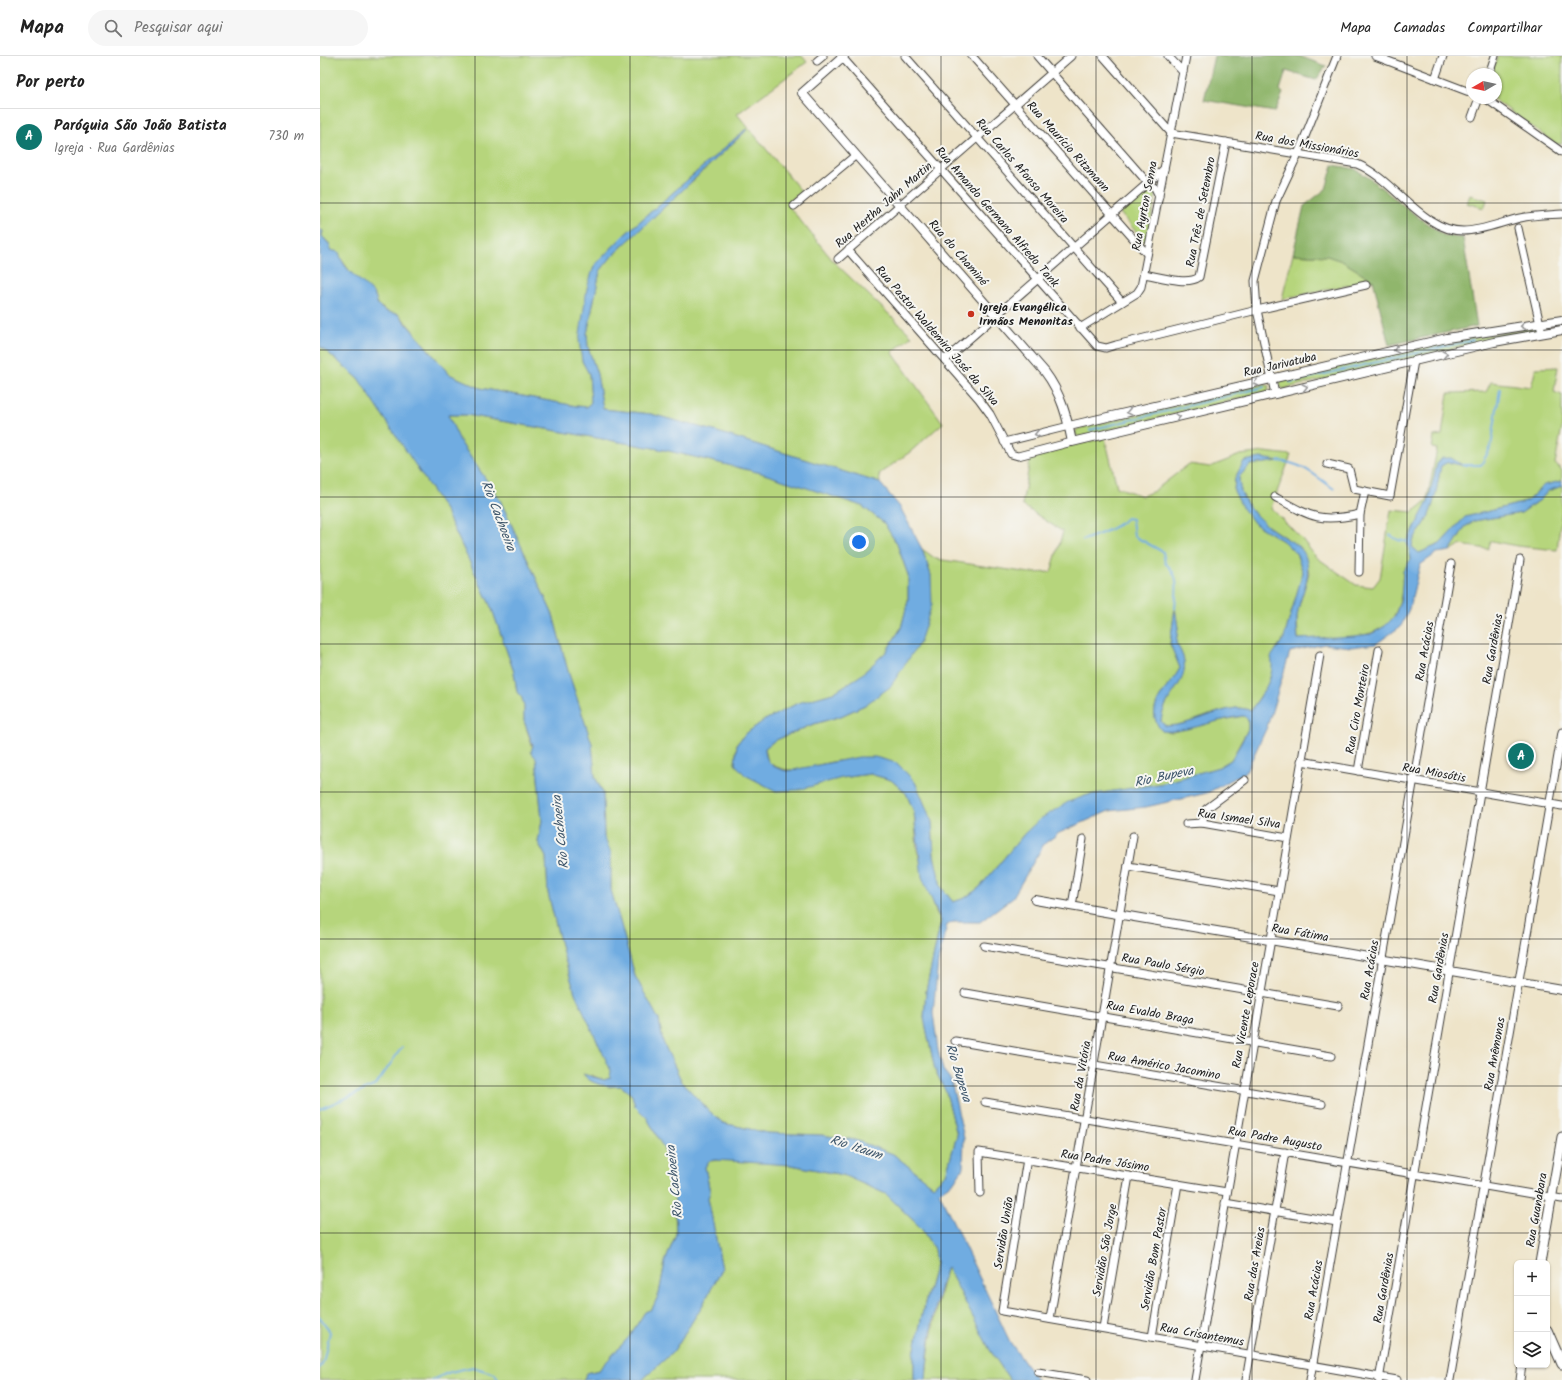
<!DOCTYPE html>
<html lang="pt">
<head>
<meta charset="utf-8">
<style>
	body { margin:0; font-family:Kalam,sans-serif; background:#f6f6f6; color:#222 }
	.controls { position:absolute; right:12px; bottom:12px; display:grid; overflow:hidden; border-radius:6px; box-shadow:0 1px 3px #0004 }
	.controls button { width:36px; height:36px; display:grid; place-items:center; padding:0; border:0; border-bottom:1px solid #e0e0e0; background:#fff; color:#222; font:20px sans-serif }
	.compass { position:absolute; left:1146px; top:12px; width:36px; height:36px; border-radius:50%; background:#fff; box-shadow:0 1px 3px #0004; rotate:261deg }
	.you { position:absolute; left:539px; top:486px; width:14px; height:14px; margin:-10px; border:3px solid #fff; border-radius:50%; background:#1a73e8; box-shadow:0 0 0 6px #1a73e833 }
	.badge { display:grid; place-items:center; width:26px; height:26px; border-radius:50%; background:#0f766e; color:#fff; font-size:13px; font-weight:700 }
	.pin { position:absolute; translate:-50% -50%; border:2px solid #fff; box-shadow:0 1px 4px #0006 }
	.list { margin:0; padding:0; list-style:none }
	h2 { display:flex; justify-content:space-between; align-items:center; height:52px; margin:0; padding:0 16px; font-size:17px }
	h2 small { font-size:13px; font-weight:400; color:#767676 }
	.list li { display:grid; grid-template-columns:26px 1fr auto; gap:12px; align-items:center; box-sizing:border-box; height:56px; padding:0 16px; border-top:1px solid #e0e0e0 }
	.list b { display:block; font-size:15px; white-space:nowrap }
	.list p { margin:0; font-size:13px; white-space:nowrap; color:#767676 }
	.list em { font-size:13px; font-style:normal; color:#767676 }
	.icon { flex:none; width:22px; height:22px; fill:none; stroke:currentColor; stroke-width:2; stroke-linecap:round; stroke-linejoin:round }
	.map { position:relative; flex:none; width:1242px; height:1324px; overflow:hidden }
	header { display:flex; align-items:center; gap:24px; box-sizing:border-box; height:56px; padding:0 20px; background:#fff; border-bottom:1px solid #e0e0e0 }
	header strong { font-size:19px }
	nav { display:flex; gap:22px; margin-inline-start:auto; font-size:14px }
	.search { width:280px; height:36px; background:#f6f6f6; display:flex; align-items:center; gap:10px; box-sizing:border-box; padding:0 14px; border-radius:22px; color:#767676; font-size:15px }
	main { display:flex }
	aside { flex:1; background:#fff }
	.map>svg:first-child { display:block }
</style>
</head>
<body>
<header>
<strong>Mapa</strong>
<div class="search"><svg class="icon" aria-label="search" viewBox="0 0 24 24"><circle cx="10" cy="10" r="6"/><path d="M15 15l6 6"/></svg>Pesquisar aqui</div>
<nav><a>Mapa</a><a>Camadas</a><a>Compartilhar</a></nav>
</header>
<main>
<aside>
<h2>Por perto<small></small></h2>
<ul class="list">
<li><span class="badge">A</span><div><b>Paróquia São João Batista</b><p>Igreja · Rua Gardênias</p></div><em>730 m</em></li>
</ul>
</aside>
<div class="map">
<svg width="1242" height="1324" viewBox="0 0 1242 1324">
	<rect width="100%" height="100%" fill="#f6f6f2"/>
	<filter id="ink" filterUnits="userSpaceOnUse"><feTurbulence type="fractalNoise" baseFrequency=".025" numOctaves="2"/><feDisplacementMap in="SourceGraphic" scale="8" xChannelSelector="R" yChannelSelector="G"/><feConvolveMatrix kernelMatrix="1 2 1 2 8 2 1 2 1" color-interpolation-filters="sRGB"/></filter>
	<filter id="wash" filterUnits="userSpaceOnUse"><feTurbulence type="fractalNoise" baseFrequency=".012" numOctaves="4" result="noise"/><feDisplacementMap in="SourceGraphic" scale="16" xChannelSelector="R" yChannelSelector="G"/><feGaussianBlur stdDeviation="0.9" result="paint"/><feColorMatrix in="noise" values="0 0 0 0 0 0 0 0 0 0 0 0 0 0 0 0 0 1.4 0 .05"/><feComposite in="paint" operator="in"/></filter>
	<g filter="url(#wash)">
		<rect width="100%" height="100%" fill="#eee4c9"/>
		<g fill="#b6d57c" stroke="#69784c">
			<polygon points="0,0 482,0 487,6 417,58 481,135 467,148 514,206 592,280 572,296 623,367 590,396 559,418 560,427 394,375 331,358 283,353 277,318 268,291 267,278 280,215 293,199 427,74 426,73 303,180 274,210 262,305 269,318 271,346 267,351 256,350 160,332 129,318 79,258 69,257 58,249 55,239 32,218 21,203 10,195 10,188 2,180 3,175 0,173"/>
			<polygon points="1178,0 1242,0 1242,88 1236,88 1172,42 1176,42 1176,18 1171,18"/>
			<polygon points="828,133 832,133 836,139 827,183 824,185 800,157"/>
			<polygon points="1150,139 1167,144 1164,152 1147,147"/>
			<polygon points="973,198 1007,200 1022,205 1053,224 962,243"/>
			<polygon points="1217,271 1219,273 1218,274 1184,280 963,333 959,329 961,324 1125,286"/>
			<polygon points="0,290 38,322 59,351 125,454 172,553 194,616 197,636 202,642 204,650 204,665 216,702 222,764 218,786 226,801 228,837 243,897 255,937 292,1015 290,1022 284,1024 271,1019 288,1031 301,1030 312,1039 315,1050 327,1062 345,1095 354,1126 356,1178 345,1206 339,1238 332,1253 325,1256 309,1281 279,1314 267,1317 263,1324 0,1324"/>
			<path d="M1238,311L1234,336L1242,339V371L1235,408L1242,414V425L1224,429L1206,446L1145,461L1120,488L1099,497L1092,491C1092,481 1101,475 1105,467C1115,450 1117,429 1121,410L1128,406L1142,409L1131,402L1117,408L1108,446L1087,486L1091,503C1080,520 1085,526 1080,544C1077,554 1074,563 1065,570C1045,585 1002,582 978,583L977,557L989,517L981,492L943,467L929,451L919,432V421L930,409L956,405H924L915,422L914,435L935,468L963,485L976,497L983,516L964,582L956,593L954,610L947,630L931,654C926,653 921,652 916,652C892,655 870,670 846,670L841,666C843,634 881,624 856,587L858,572L855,554L850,587L860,612C850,632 821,651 842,675L852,676L887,667L924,660L928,664V673L911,704L899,711L844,727L810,732L705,777L659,832L645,842L633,846L621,831L614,799L612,766L595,726C581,722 528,704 518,705C492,708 472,723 448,706L445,692L454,685L491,669L521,660L545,649L611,519L602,493L616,503L710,517L731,516L743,476L702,449L711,399L785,382L797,431L822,440L834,435L869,408L890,411L920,399L944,396L971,399L951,452L982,483L996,501L1036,529L1053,531L1060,522L1071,454L1093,456L1107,444L1117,393L1112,392L1114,380L1122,379L1128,337L1166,336L1171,326L1211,331L1216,312Z"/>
			<polygon points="943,328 949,330 948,336 759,381 755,378 757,373"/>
			<polygon points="127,359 147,359 345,394 442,417 542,450 564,467 577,488 588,519 588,545 581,572 566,596 540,620 513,637 478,647 443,665 424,679 417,688 415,708 522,722 550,718 571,724 586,737 594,756 597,794 616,856 621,865 606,935 604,962 615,1014 626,1036 637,1079 626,1118 613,1130 573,1098 535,1084 501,1079 447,1077 403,1067 388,1054 362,1026 343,986 339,964 315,920 301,869 291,834 291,797 284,781 283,737 275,721 272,688 248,615 233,559 180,444 141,387"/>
			<polygon points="1242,430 1242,453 1237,494 1197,490 1171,485 1168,493 1140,489 1130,495 1145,471 1154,465 1201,457 1220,444 1228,435"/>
			<polygon points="401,1104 471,1109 523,1119 566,1138 601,1172 614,1193 616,1208 603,1254 594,1298 594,1324 322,1324 353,1296 382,1250 402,1213 388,1142 390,1136 385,1111 389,1105"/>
			<path d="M627,1210L670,1294L690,1324H606C609,1285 617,1248 627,1210Z"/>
		</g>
		<g fill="#90b66c" stroke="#566944">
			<polygon points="894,0 979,0 1006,10 996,24 966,15 960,34 963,37 955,56 884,44"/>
			<polygon points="1013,109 1035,113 1049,122 1099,162 1125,180 1143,182 1157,270 1069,289 1053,224 1022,205 1007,200 973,198 984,150 1006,133"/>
		</g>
		<path fill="#70ace1" stroke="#46647e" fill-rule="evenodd" d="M426,73L427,74L293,199L280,215L267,278L268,291L277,318L283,353L331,358L394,375L560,427L580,451L602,493L611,519L612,548L600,586L570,631L545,649L521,660L491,669L454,685L445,692C445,707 453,712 467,715L539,701H555L577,707L595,726L602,742L612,766L614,799L621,831L633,846L645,842L659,832L705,777L720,763L748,746L768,739L844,727L899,711L911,704L921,687L928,673V664L924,660C899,662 864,678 842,675C821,651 850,632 860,612L850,588L855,551L858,572L856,587C881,624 843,634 841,666L846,670C870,670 892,655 916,652C921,652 926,653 931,654C942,638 956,621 951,601L964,582L983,516L976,497L963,485L935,468L922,451L914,435L915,422L924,405L941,402L959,405L930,409L919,421C919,450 944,468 965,482C974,487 983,491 986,502C992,521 981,537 978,555C976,564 977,574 978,583L1034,580L1051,578L1065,570L1075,560L1081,542L1083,515L1091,503L1087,486L1108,446L1117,408L1122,402H1131L1144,410L1128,406L1121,410C1117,429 1115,450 1105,467C1101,475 1092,481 1092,491L1099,497L1120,488L1145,461L1206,446L1224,429L1242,425V430L1228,435L1220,444L1201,457L1154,465L1145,471L1130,495L1117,497L1100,509L1089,553L1081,570L1056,588L1031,591L1004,588L970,596L947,671L926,716L887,737L826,751L789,755L739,777L724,788L693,841L660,866H633L627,869L618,906L613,957L618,994L623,1014L631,1024L644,1082L643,1112L634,1126L619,1136L690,1286L717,1324H690L670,1294L627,1211C614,1247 608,1286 606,1324H594V1298L603,1254L616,1208L614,1193L601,1172L566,1138L523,1119L471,1109L395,1104L389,1105L385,1111L390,1136L388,1142L402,1213L382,1250L353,1296L322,1324H263L267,1317L279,1314L309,1281L325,1256L332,1253L339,1238L345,1206L356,1178L354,1126L345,1095L327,1062L315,1050L312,1039L301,1030C288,1031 271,1029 263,1018L284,1024L290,1022L291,1015L255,937L243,897L228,837L226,801L218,786L222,764L216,702L211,696L213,689L204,665V650L202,642L197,636L194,616L172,553L125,454L38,322L0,290V173L3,175L2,180L10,189V194L19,196C23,216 43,224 54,238C57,242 56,247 59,250C64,256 71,257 78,258L129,318L160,332L256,350L267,351L271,346L269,318L262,305L259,285L267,232L274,210L303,180ZM128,359H147L345,394L441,417L542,450L564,467L577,488L588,519V545L581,572L566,596L540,620L513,637L478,647L443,665L424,679L417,688L415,708L425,719L456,735L478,734L522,722L550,718L571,724L586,737L594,756L602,821L621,865L606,935L604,962L615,1014L626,1036L637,1079L626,1118L613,1130L573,1098L535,1084L501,1079L447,1077L403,1067L388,1054L362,1026L343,986L339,964L315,920L301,869L291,834V797L284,781L283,737L275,721L272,688L248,615L233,559L180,444L141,387Z"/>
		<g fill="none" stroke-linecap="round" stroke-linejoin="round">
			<g stroke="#70ace1" stroke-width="2">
				<polyline points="970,326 1153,284"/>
				<polyline points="770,374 944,331"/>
				<path d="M958,405C985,408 993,418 1014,433"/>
				<polyline points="1142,409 1161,409 1171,391 1180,333"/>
				<polyline points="1070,479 1078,484 1089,486"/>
				<path d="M763,484C778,479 795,473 807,462L812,463L814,480L843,496L845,507C861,520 856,534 855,553"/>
				<polyline points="0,1053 56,1029 82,991"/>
				<polyline points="0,1261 10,1276 3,1307 0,1312"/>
				<polyline points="112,1324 130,1316 153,1311 175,1318 178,1324"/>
			</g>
		</g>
	</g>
	<g filter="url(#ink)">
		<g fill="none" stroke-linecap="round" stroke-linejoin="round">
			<defs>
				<g id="minor">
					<polyline points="521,0 777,290 786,292 796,289 937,254 1046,229"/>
					<polyline points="585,0 802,246"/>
					<polyline points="652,0 827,198"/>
					<polyline points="717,0 828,127 835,132 839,140"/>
					<path d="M783,0L851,77L1037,108C1074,123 1102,175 1143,175C1162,175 1182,166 1200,162C1214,159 1228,159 1242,158"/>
					<polyline points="848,0 863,16"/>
					<polyline points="1055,0 1152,37"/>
					<polyline points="497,5 503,0"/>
					<polyline points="1169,18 1175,0"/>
					<polyline points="1115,23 1123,0"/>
					<polyline points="1165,42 1242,96"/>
					<polyline points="1152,61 1159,42"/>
					<polyline points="474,150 536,99"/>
					<polyline points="1198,172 1222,277"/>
					<polyline points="528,194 659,343 670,358 691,398 698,400 752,386"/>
					<polyline points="518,203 751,0"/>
					<path d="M824,218C837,220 868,230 879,221L906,86"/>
					<polyline points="760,272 817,237 821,231 866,0"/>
					<polyline points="625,304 844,113"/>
					<polyline points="955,338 937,254 935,225 956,145 978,98 1017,0"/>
					<polyline points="684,386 749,370"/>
					<polyline points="1007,408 1029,413 1034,433 1070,440 1094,305"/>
					<path d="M955,441C991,461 999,467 1040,458L1045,435"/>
					<polyline points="1039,516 1040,458"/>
					<polyline points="981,705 1242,750"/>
					<polyline points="1038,715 1059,594"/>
					<polyline points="882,767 886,753 925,724"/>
					<polyline points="866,768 882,767 968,782"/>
					<polyline points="808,810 959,835"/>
					<polyline points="752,850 763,783"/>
					<polyline points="664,890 1018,950"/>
					<polyline points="645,937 1011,1000"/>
					<polyline points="635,985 1002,1048"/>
					<polyline points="665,1046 1242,1143"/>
					<polyline points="707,1103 682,1255 1077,1324"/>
					<polyline points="660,1137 659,1096 907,1136"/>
					<polyline points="905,1147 1017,1166"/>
					<polyline points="730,1263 813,780"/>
					<polyline points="783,1272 809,1120"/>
					<polyline points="832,1281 858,1128"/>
					<polyline points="718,1316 767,1324"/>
					<polyline points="875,1324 1000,599"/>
					<polyline points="926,1324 965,1096"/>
					<polyline points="990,1324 1131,508"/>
					<polyline points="1059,1324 1200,504"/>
					<polyline points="1130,1324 1242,676"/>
					<polyline points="1200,1324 1202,1309"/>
				</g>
				<g id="tertiary">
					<path d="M524,0L482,37L725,316C741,337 747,361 752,386L1174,286L1242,274"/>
					<polyline points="749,370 1127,282 1242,264"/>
					<polyline points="715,844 1242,934"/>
				</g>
				<g id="secondary">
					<polyline points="1220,1207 1242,1081"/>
					<polyline points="1227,1274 1242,1308"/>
				</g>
			</defs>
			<use href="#minor" stroke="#3c3a36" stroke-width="9"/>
			<use href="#tertiary" stroke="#3c3a36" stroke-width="10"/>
			<use href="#secondary" stroke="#3c3a36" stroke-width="11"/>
			<use href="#minor" stroke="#fff" stroke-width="7"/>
			<use href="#tertiary" stroke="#fff" stroke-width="8"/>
			<use href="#secondary" stroke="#fff" stroke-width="9"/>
		</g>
		<defs><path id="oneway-chevron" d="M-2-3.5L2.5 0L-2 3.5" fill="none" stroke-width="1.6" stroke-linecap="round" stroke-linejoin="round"/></defs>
		<g stroke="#999">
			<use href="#oneway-chevron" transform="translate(1203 270) rotate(172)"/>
			<use href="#oneway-chevron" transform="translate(1076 294) rotate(167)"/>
			<use href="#oneway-chevron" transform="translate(1125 298) rotate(-13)"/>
			<use href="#oneway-chevron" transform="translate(936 327) rotate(167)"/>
			<use href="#oneway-chevron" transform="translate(985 331) rotate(-13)"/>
			<use href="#oneway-chevron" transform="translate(809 356) rotate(167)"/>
			<use href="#oneway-chevron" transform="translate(858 361) rotate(-13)"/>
			<use href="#oneway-chevron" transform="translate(717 378) rotate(167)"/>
		</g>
	</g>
	<path fill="none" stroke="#1c1c1c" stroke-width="1" stroke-opacity="0.55" d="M155,0V1324M310,0V1324M466,0V1324M621,0V1324M776,0V1324M932,0V1324M1087,0V1324M0,147H1242M0,294H1242M0,441H1242M0,588H1242M0,736H1242M0,883H1242M0,1030H1242M0,1177H1242"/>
	<circle fill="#c8321e" stroke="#f6f6f2" stroke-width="1.5" cx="651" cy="258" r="4"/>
	<g text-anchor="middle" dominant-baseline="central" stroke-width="4" stroke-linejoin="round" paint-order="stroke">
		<g font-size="12" fill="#1c1c1c" stroke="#f6f6f2">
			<text transform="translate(987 89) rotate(10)">Rua dos Missionários</text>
			<text transform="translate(748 91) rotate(48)">Rua Maurício Ritzmann</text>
			<text transform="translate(702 115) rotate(49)">Rua Carlos Afonso Moreira</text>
			<text transform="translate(564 149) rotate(-41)">Rua Hertha Jahn Martin</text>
			<text transform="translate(825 150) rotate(-79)">Rua Ayrton Senna</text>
			<text transform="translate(881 156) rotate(-79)">Rua Três de Setembro</text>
			<text transform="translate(677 161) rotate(49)">Rua Amando Germano Alfredo Tank</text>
			<text transform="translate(638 197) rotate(49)">Rua do Chaminé</text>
			<text transform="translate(617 280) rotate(49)">Rua Pastor Waldemiro José da Silva</text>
			<text transform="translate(960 309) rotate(-13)">Rua Jarivatuba</text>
			<text transform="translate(1173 593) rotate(-80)">Rua Gardênias</text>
			<text transform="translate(1105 595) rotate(-80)">Rua Acácias</text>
			<text transform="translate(1038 653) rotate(-80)">Rua Ciro Monteiro</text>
			<text transform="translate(1114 717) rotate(10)">Rua Miosótis</text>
			<text transform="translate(919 763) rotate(8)">Rua Ismael Silva</text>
			<text transform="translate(980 877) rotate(10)">Rua Fátima</text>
			<text transform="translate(843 909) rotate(10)">Rua Paulo Sérgio</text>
			<text transform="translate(1119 912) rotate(-80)">Rua Gardênias</text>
			<text transform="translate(1050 914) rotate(-80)">Rua Acácias</text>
			<text transform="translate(830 957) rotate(10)">Rua Evaldo Braga</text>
			<text transform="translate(926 959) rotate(-80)">Rua Vicente Leporace</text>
			<text transform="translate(1175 998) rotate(-80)">Rua Anêmonas</text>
			<text transform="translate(844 1010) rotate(10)">Rua Américo Jacomino</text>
			<text transform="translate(761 1020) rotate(-80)">Rua da Vitória</text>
			<text transform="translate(955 1083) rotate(10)">Rua Padre Augusto</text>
			<text transform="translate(785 1105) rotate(9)">Rua Padre Jósimo</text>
			<text transform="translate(1217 1154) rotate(-80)">Rua Guanabara</text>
			<text transform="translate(684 1177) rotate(-81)">Servidão União</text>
			<text transform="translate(785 1194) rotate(-80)">Servidão São Jorge</text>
			<text transform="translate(834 1203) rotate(-80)">Servidão Bom Pastor</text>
			<text transform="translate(935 1208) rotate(-80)">Rua das Areias</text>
			<text transform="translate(1064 1232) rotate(-80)">Rua Gardênias</text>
			<text transform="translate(994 1234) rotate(-80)">Rua Acácias</text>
			<text transform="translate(882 1279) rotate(10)">Rua Crisantemus</text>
		</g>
		<g font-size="12" font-weight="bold" fill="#1c1c1c" stroke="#f6f6f2" text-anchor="start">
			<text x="659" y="251">Igreja Evangélica<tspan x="659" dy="14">Irmãos Menonitas</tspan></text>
		</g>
		<g font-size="13" font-style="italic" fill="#3e566b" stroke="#f6f6f2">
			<text transform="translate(178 460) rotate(69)">Rio Cachoeira</text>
			<text transform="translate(844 721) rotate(-12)">Rio Bupeva</text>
			<text transform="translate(241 776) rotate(-96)">Rio Cachoeira</text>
			<text transform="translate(638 1017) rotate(73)">Rio Bupeva</text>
			<text transform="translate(536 1092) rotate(18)">Rio Itaum</text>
			<text transform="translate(355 1126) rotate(-96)">Rio Cachoeira</text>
		</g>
	</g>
</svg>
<div class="controls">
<button>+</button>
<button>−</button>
<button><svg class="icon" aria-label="layers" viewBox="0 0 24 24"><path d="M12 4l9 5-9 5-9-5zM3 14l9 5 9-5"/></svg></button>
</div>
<svg class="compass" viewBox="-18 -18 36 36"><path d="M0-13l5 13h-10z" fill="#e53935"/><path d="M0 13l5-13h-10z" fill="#767676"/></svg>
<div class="you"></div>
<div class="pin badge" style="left:1201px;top:700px">A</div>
</div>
</main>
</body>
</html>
